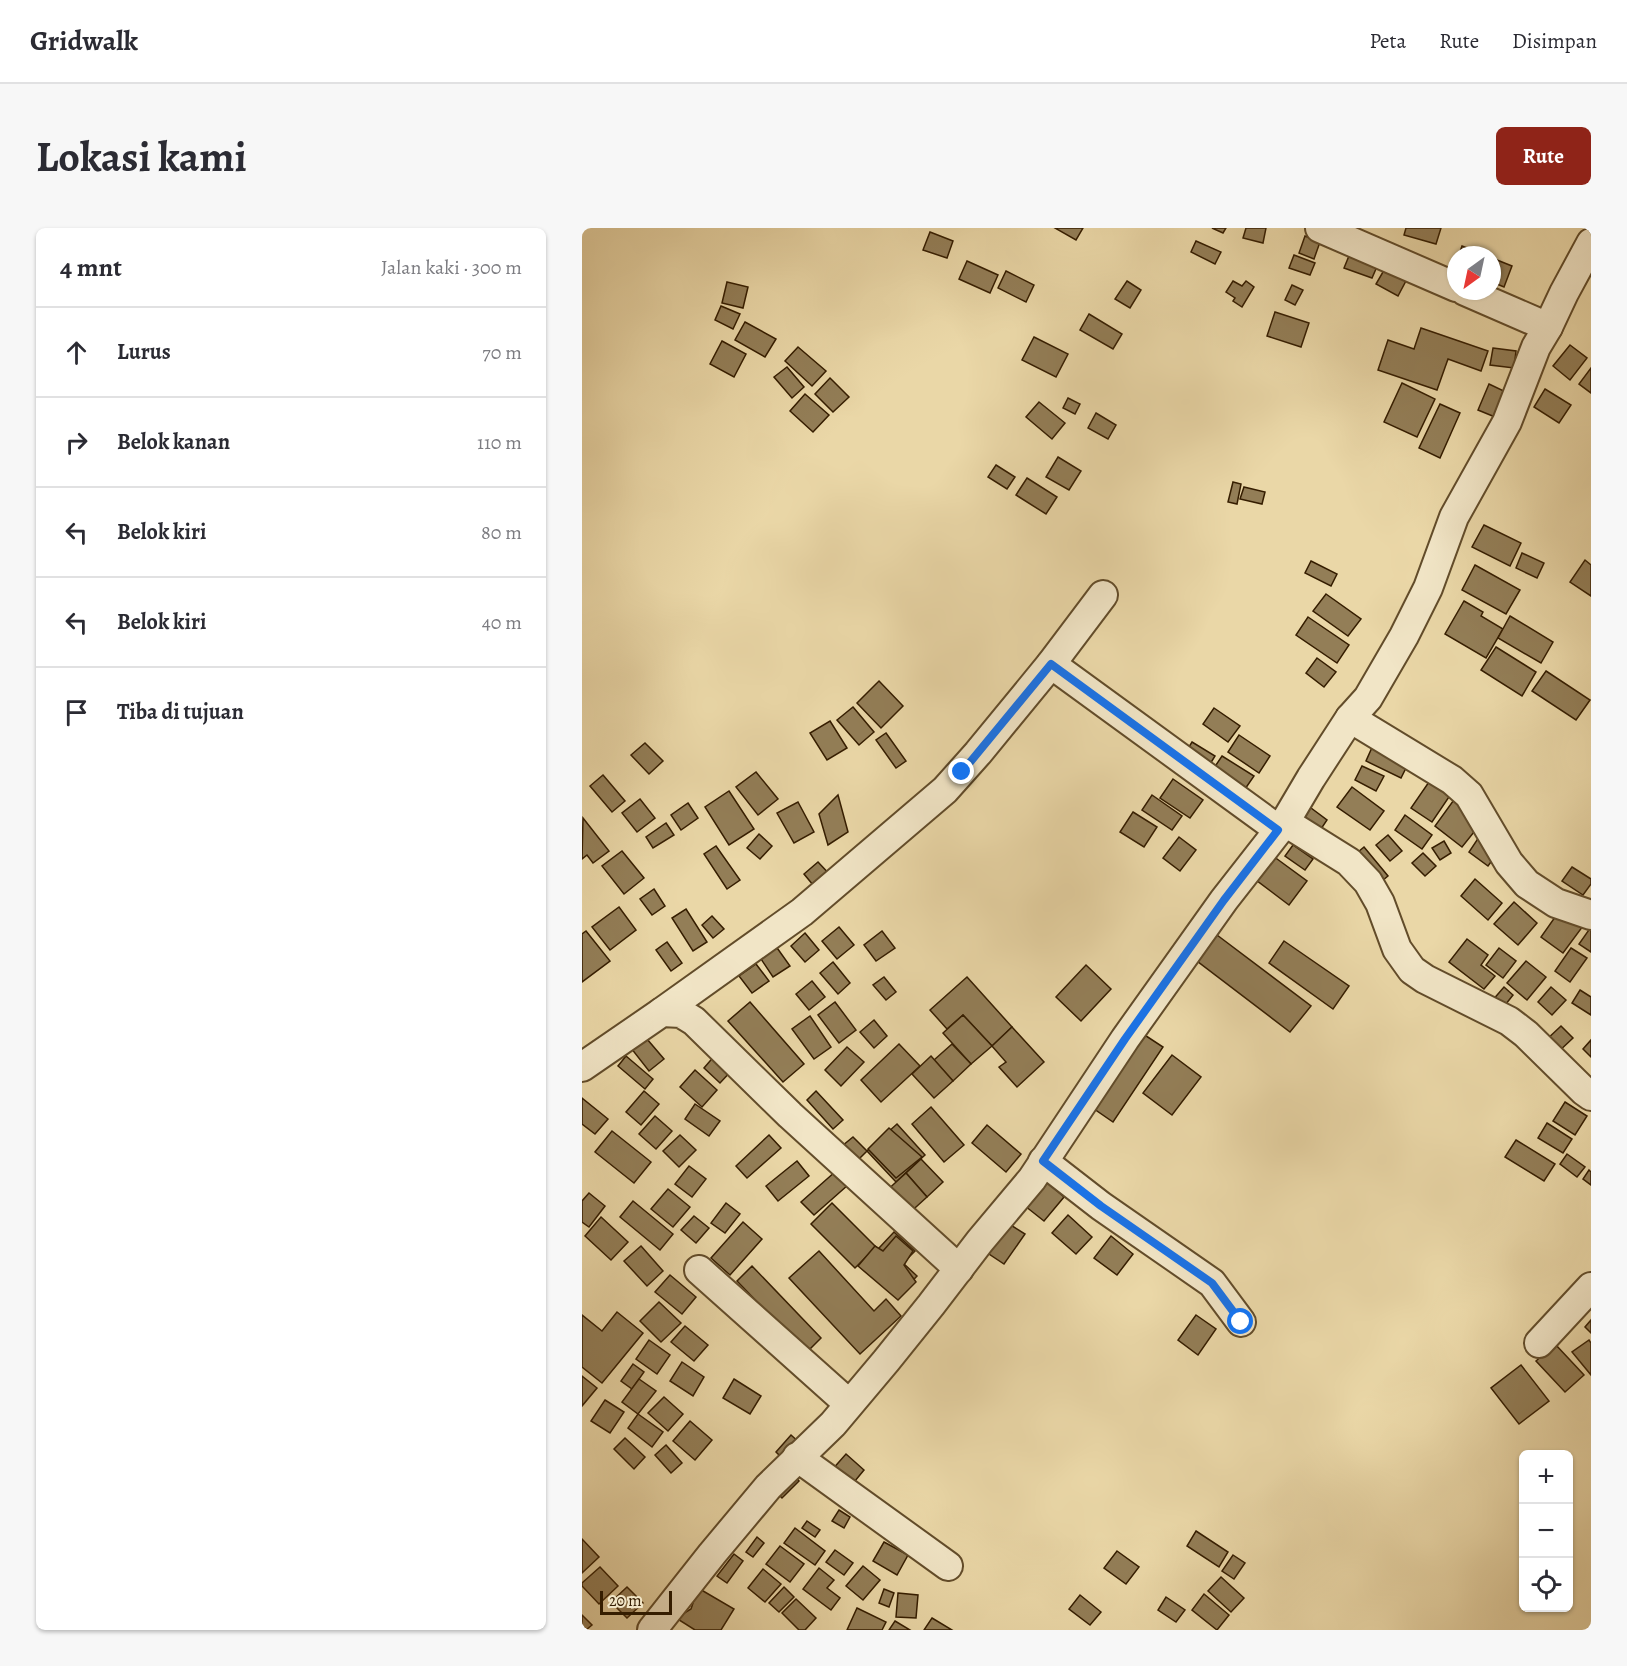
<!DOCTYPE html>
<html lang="id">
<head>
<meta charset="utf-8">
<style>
	body { margin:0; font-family:Alegreya,serif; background:#f7f7f7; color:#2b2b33 }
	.controls { position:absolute; right:18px; bottom:18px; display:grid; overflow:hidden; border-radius:9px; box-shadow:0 2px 4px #0004 }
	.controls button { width:54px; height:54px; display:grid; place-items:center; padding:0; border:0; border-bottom:2px solid #e1e1e2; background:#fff; color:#2b2b33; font:30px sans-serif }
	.compass { position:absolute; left:865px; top:18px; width:54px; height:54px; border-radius:50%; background:#fff; box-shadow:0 2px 4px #0004; rotate:213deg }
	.scale { position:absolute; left:18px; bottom:15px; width:72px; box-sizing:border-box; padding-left:6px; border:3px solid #351d00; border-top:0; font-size:16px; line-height:21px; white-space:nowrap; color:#351d00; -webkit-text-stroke:4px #f1e5c6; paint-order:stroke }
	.stop { position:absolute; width:18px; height:18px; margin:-14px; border:4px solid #1a73e8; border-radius:50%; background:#fff }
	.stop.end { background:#1a73e8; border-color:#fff; box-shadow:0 2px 6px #0008 }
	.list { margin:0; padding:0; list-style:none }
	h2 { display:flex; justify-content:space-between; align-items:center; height:78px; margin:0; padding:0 24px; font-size:26px }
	h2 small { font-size:20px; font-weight:400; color:#7c7c81 }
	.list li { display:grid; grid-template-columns:39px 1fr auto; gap:18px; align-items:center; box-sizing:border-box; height:90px; padding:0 24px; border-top:2px solid #e1e1e2 }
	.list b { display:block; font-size:22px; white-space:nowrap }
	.list em { font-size:20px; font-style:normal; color:#7c7c81 }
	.icon { flex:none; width:33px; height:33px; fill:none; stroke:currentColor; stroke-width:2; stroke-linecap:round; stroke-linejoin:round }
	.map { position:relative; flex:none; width:1009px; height:1402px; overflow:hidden; border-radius:9px }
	header { display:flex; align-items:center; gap:36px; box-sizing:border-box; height:84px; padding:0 30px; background:#fff; border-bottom:2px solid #e1e1e2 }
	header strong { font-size:28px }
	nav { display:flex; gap:33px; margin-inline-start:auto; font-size:21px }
	.intro { display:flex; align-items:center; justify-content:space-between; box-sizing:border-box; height:144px; padding:0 36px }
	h1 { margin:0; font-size:42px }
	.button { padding:15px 27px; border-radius:9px; background:#8f2418; color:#fff; font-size:21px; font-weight:700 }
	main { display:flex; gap:36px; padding:0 36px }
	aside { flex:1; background:#fff; border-radius:9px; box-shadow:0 2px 4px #0004 }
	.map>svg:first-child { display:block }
</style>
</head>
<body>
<header>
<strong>Gridwalk</strong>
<nav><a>Peta</a><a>Rute</a><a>Disimpan</a></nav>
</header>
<div class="intro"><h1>Lokasi kami</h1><a class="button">Rute</a></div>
<main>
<aside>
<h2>4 mnt<small>Jalan kaki · 300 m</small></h2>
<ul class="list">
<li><svg class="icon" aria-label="ahead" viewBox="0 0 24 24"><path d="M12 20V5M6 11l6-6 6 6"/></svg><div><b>Lurus</b></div><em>70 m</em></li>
<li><svg class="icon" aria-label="right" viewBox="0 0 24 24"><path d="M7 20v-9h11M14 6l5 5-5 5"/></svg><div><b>Belok kanan</b></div><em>110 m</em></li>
<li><svg class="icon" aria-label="left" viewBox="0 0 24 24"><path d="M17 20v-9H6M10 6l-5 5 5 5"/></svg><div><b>Belok kiri</b></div><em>80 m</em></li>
<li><svg class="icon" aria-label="left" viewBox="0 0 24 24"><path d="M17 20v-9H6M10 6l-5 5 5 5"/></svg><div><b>Belok kiri</b></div><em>40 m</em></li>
<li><svg class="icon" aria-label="arrive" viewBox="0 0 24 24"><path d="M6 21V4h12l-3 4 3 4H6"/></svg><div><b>Tiba di tujuan</b></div></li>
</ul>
</aside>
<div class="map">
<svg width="1009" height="1402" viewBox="0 0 1009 1402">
	<rect width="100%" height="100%" fill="#ead7a7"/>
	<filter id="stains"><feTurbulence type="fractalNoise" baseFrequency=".00333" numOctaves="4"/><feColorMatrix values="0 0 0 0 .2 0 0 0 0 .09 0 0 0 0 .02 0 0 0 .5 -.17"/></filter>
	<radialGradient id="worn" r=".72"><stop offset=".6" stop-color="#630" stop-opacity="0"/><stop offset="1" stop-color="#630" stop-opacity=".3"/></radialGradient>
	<g fill="#937e57" stroke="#351d00" stroke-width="1.5">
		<polygon points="473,0 501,0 494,12"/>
		<polygon points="630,0 644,0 641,5"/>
		<polygon points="664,0 684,0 681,15 661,10"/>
		<polygon points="824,0 859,0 854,16 822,7"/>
		<polygon points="348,4 371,13 365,30 341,22"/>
		<polygon points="723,8 738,14 732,31 717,25"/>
		<polygon points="614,13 639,24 633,36 609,24"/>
		<polygon points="880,18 902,27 877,27"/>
		<polygon points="769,23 797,34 790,50 762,40"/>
		<polygon points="712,27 733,35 728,47 707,40"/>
		<polygon points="910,30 930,38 922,59 910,54"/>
		<polygon points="385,33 416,47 408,65 377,51"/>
		<polygon points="805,37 826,49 816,68 794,56"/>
		<polygon points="424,43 452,57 444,74 416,60"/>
		<polygon points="545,53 559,62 548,80 533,71"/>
		<polygon points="651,53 660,58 664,53 672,59 660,79 651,73 653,70 644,64"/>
		<polygon points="145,54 166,59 161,80 140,75"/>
		<polygon points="710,57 721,62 713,77 703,72"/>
		<polygon points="139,78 158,86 151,101 133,92"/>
		<polygon points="693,84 727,95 719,119 685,108"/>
		<polygon points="507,86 540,106 531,121 498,102"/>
		<polygon points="163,94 194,111 183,129 153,112"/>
		<polygon points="839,100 906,123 899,143 866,131 855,162 796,142 806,112 832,121"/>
		<polygon points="452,109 486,126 474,149 440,132"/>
		<polygon points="140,113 164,126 152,149 128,136"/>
		<polygon points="988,117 1005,130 988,152 971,138"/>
		<polygon points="216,119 244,143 230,158 203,133"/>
		<polygon points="911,120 934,123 932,140 908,137"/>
		<polygon points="205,139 222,159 210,170 192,149"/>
		<polygon points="1009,140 1009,165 997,156"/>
		<polygon points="248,150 267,169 251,184 233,166"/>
		<polygon points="820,155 853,171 835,209 802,194"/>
		<polygon points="907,156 924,164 913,189 896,182"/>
		<polygon points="963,161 989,177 977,195 952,179"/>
		<polygon points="223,166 247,187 231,204 208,183"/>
		<polygon points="486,170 498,176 493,186 481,180"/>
		<polygon points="457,174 483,195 470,211 444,189"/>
		<polygon points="858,176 878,185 858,230 837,220"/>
		<polygon points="514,185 534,197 526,211 506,200"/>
		<polygon points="476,229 499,243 487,262 464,249"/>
		<polygon points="414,237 433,249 425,261 406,249"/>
		<polygon points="445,250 475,269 464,286 434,267"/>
		<polygon points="651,254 659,256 655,276 646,274"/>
		<polygon points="662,259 683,264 680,276 658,271"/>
		<polygon points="902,297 939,315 928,338 890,319"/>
		<polygon points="940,325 962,335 955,350 934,340"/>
		<polygon points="1003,332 1009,337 1009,368 988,354"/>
		<polygon points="729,333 755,346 749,358 723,345"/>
		<polygon points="893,337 938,362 924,386 880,362"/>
		<polygon points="744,366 779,391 766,408 731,383"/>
		<polygon points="882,373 901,384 899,388 921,401 904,430 863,406"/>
		<polygon points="928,388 971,414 959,435 916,410"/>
		<polygon points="726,389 767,417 755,435 714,407"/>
		<polygon points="914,419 954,444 940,468 899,442"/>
		<polygon points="735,430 754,444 742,459 724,445"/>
		<polygon points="964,443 1008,472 994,492 950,463"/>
		<polygon points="297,453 321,478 299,500 275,475"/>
		<polygon points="271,479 292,504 277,517 255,492"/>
		<polygon points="632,480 658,498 646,514 621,496"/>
		<polygon points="248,493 265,520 245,532 228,505"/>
		<polygon points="304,505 324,533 314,540 294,512"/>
		<polygon points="657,507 688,528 677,545 646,524"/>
		<polygon points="610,514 633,528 625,541 602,527"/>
		<polygon points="63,515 81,533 67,546 49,527"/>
		<polygon points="792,515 828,532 819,550 784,533"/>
		<polygon points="640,528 672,548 661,564 630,543"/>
		<polygon points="780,538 802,548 794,563 773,552"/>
		<polygon points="174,544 196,571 176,587 154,559"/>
		<polygon points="21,547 43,573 30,584 8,558"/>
		<polygon points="591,551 621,572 608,590 578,570"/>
		<polygon points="849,551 869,566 850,594 829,580"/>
		<polygon points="770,559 802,583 788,602 755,579"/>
		<polygon points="147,563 172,601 147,617 123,579"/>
		<polygon points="256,567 266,604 246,617 237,586"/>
		<polygon points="570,567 600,588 590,602 560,582"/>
		<polygon points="874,569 896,599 880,619 853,598"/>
		<polygon points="58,571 73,590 55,604 40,585"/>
		<polygon points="216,574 232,604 212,615 195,585"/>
		<polygon points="106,575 116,590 99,602 89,587"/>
		<polygon points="725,577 745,592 735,607 714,592"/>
		<polygon points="551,584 575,599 562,619 538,604"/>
		<polygon points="823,587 850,607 840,621 813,602"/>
		<polygon points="1,590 27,623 11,635 5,627 0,631"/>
		<polygon points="84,595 92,607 71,620 64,609"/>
		<polygon points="177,606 190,618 178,631 165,620"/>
		<polygon points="806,607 820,623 808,633 794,617"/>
		<polygon points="597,609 614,622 598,643 581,630"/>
		<polygon points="897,609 917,623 906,638 887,624"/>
		<polygon points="862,613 869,625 858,632 850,620"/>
		<polygon points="711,617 731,631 723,642 703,628"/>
		<polygon points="134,618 158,652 145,661 122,626"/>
		<polygon points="782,619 806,648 794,658 770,629"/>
		<polygon points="40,623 62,650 42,666 20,638"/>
		<polygon points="841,625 854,638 843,648 830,635"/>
		<polygon points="691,628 725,653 707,677 674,652"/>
		<polygon points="236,634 251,650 236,663 222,646"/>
		<polygon points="990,639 1009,651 1009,656 1001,667 980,653"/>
		<polygon points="893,651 920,675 906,692 879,668"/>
		<polygon points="72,661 83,678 70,687 58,671"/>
		<polygon points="932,674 955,695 936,717 912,696"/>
		<polygon points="37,679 54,702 28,722 10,699"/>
		<polygon points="104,681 125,714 111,723 90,690"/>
		<polygon points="978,682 1001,698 981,725 959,709"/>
		<polygon points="130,688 142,701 131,710 120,697"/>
		<polygon points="257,699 272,717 255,731 240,713"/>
		<polygon points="1009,699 1009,724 997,716"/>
		<polygon points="4,703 28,733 0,754 0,706"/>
		<polygon points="300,703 313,720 294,733 282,717"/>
		<polygon points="223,705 237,722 223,734 209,718"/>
		<polygon points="635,707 729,778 708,804 615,733"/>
		<polygon points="885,711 906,727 899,737 913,748 902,761 867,734"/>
		<polygon points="702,713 767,758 751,781 687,735"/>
		<polygon points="85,714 100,735 89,743 74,722"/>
		<polygon points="193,717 208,738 191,749 177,728"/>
		<polygon points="917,720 934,733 921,750 904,737"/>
		<polygon points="989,720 1005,730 988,754 973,743"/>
		<polygon points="944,733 964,749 945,772 925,755"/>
		<polygon points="251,734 268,755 256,766 238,745"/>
		<polygon points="174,736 187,753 170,765 157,748"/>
		<polygon points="504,737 529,761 499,793 474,769"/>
		<polygon points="302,749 314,764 304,772 291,757"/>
		<polygon points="385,749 430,799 410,818 381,787 365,801 348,782"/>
		<polygon points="230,753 243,769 227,782 214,766"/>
		<polygon points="922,759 931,767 920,781 910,773"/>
		<polygon points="969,759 984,772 970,787 956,774"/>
		<polygon points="998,762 1009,769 1009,787 990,775"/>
		<polygon points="168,774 222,836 201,854 146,793"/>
		<polygon points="253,774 274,802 257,815 236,787"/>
		<polygon points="381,787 410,818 389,836 361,805"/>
		<polygon points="228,788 249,819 232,831 210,801"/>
		<polygon points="292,792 305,808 292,820 278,804"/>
		<polygon points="979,798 991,810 974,826 962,814"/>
		<polygon points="430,799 462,834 435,859 417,839 424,834 410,818"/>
		<polygon points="555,802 581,819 531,894 505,876"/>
		<polygon points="59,804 82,831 67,843 45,815"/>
		<polygon points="1009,812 1009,829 1001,821"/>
		<polygon points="317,816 338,838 299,874 279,852"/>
		<polygon points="370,816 389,836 371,853 352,832"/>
		<polygon points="265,819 282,834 259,858 243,842"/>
		<polygon points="134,826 151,841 138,855 122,840"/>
		<polygon points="590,827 619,849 590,887 561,865"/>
		<polygon points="44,828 71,851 63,861 36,838"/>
		<polygon points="349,828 371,853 352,870 330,846"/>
		<polygon points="113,842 135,862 120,879 98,859"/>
		<polygon points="62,863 77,876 59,897 44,884"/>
		<polygon points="234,863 261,892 251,901 225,872"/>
		<polygon points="0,870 26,891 13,906 0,896"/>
		<polygon points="983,874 1005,888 993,907 971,893"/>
		<polygon points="113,876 138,893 127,908 103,891"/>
		<polygon points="349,879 382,917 362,934 330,896"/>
		<polygon points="73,888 90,903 74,921 57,906"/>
		<polygon points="965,895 990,911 981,925 956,910"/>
		<polygon points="315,896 343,927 314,954 285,923"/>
		<polygon points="405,897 439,926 424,944 390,915"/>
		<polygon points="307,900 340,929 314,950 286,921"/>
		<polygon points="30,903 69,934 52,955 13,924"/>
		<polygon points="98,907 114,922 97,939 81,923"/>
		<polygon points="187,907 199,920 165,950 154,938"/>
		<polygon points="271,909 285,923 274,934 260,918"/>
		<polygon points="934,912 973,936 962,953 923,929"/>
		<polygon points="985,926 1003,939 995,949 978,936"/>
		<polygon points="339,931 361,954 345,969 324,945"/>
		<polygon points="215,933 227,948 196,973 184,958"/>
		<polygon points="107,938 124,951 110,969 93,956"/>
		<polygon points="1007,942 1009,944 1009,957 1001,951"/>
		<polygon points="254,943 266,957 232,987 219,974"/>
		<polygon points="324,945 345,969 323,989 302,965"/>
		<polygon points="464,953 482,969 462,993 443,978"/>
		<polygon points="86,961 108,979 91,999 69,981"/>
		<polygon points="7,965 23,978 7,999 0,994 0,973"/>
		<polygon points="51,973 91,1006 78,1022 38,989"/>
		<polygon points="144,975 158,986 143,1005 129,995"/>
		<polygon points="250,975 294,1019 273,1040 229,996"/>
		<polygon points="486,987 510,1009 494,1026 470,1005"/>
		<polygon points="112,988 127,1000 114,1015 99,1002"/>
		<polygon points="19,989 46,1014 29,1032 3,1008"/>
		<polygon points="161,994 180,1011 148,1047 129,1030"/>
		<polygon points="424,994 443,1006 422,1036 404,1024"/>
		<polygon points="312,1004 333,1023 321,1035 335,1048 316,1068 282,1036"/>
		<polygon points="314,1008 331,1023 322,1037 334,1054 316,1072 276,1038 293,1018 301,1023"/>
		<polygon points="529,1008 551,1026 535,1047 512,1030"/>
		<polygon points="59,1018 81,1043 65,1058 42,1033"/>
		<polygon points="237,1023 292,1083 304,1071 319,1088 278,1126 207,1050"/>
		<polygon points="170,1038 239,1110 224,1125 155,1053"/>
		<polygon points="88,1047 114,1069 100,1086 73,1064"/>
		<polygon points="77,1074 99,1095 79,1114 58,1093"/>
		<polygon points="35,1084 61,1105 20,1155 0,1139 0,1087 20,1103"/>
		<polygon points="614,1087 634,1101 616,1127 596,1112"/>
		<polygon points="1009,1092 1009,1105 1003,1099"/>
		<polygon points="103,1098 126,1117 112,1133 89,1114"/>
		<polygon points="67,1112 88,1127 75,1146 54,1131"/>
		<polygon points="1007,1112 1009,1115 1009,1147 990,1124"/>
		<polygon points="973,1116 1002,1147 983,1164 954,1133"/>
		<polygon points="100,1134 122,1149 111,1168 88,1153"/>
		<polygon points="51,1136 62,1144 50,1161 39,1153"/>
		<polygon points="939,1137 967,1173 937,1196 909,1160"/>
		<polygon points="0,1148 15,1160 0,1178"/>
		<polygon points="57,1151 74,1163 56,1186 40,1174"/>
		<polygon points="152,1151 179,1168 168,1186 141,1170"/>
		<polygon points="82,1169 101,1186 86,1203 66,1185"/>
		<polygon points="23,1172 42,1184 28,1205 9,1193"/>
		<polygon points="56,1186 81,1204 70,1219 46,1200"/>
		<polygon points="108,1193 130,1212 113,1232 91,1213"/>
		<polygon points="209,1207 219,1216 204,1234 194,1224"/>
		<polygon points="43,1210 63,1229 52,1241 32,1221"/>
		<polygon points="84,1217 100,1235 89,1245 73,1227"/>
		<polygon points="264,1226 282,1242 268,1259 249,1243"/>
		<polygon points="209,1244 217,1253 200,1270 191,1261"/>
		<polygon points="257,1282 268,1289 262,1300 250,1293"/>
		<polygon points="225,1293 238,1302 233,1309 220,1300"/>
		<polygon points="213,1300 243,1323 233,1337 202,1315"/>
		<polygon points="614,1303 646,1324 637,1339 605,1318"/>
		<polygon points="175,1309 182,1315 171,1329 164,1324"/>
		<polygon points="0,1311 17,1329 0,1345"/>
		<polygon points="302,1314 326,1327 315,1347 291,1333"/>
		<polygon points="198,1318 222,1336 208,1354 184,1336"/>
		<polygon points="253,1322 271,1335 262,1347 244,1334"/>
		<polygon points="535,1323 557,1339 544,1356 522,1340"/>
		<polygon points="152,1326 161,1333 145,1355 135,1348"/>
		<polygon points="651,1327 663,1335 652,1351 640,1343"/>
		<polygon points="281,1338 298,1352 281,1372 264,1358"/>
		<polygon points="18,1339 36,1358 17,1376 0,1358 0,1355"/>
		<polygon points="237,1340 252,1352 245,1360 258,1370 249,1382 221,1361"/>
		<polygon points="181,1341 199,1356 183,1374 166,1360"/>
		<polygon points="639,1349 662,1370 649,1384 626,1363"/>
		<polygon points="45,1359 61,1375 45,1390 29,1374"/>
		<polygon points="202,1359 212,1369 197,1384 187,1375"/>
		<polygon points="116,1360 152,1381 139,1402 113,1402 94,1390 109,1381"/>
		<polygon points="302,1361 312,1365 307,1379 297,1375"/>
		<polygon points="316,1365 336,1367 334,1390 314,1389"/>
		<polygon points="622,1366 647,1387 635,1402 610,1382"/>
		<polygon points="498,1367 519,1384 508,1397 487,1381"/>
		<polygon points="584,1369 603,1382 594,1394 576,1382"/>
		<polygon points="214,1371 234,1390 223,1402 217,1402 200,1385"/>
		<polygon points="275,1380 304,1394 300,1402 265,1402"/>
		<polygon points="0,1387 10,1397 4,1402 0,1402"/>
		<polygon points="350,1390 370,1402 342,1402"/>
		<polygon points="313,1393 328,1402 307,1402"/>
	</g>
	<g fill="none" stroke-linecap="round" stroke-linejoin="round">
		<defs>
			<g id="minor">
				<polyline points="738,0 874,59"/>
				<polyline points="883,63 966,99"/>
				<polyline points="469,436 697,602"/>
				<polyline points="768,490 870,552 887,567 927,635 945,656 974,675 1009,687"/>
				<polyline points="703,594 767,634 786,654 798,675 815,721 830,742 843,751 927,793 944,806 1002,863 1009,868"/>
				<polyline points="80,784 220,684 363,562 396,525 469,436 521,367"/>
				<polyline points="0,839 80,784 99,785 112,793 208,887 377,1041"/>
				<polyline points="461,933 519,978 630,1055 659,1094"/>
				<polyline points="117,1042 267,1176"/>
				<polyline points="957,1115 1009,1059"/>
				<polyline points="215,1229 366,1338"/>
				<polyline points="70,1402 130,1326 186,1259 251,1196 304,1133 349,1077 398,1013 450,951 543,811 642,672 703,594 729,550 768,490 786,470 822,408 846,360 872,289 925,194 954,119 966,99 982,65 1009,15"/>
			</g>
		</defs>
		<use href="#minor" stroke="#624c2a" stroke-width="32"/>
		<use href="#minor" stroke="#f1e5c6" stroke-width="28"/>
	</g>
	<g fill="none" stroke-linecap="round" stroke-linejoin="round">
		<polyline stroke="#1a73e8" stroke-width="8" points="380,544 469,436 696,602 642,672 543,811 461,933 519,978 630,1055 659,1094"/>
	</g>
	<rect width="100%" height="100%" filter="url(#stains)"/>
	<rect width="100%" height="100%" fill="url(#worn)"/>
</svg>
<div class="controls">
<button>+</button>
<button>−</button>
<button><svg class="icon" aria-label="locate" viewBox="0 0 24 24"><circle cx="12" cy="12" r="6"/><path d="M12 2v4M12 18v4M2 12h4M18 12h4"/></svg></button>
</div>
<svg class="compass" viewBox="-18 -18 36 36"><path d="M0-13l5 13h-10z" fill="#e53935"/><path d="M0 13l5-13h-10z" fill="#7c7c81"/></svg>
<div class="scale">20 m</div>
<div class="stop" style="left:659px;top:1094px"></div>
<div class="stop end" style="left:380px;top:544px"></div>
</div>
</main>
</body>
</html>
